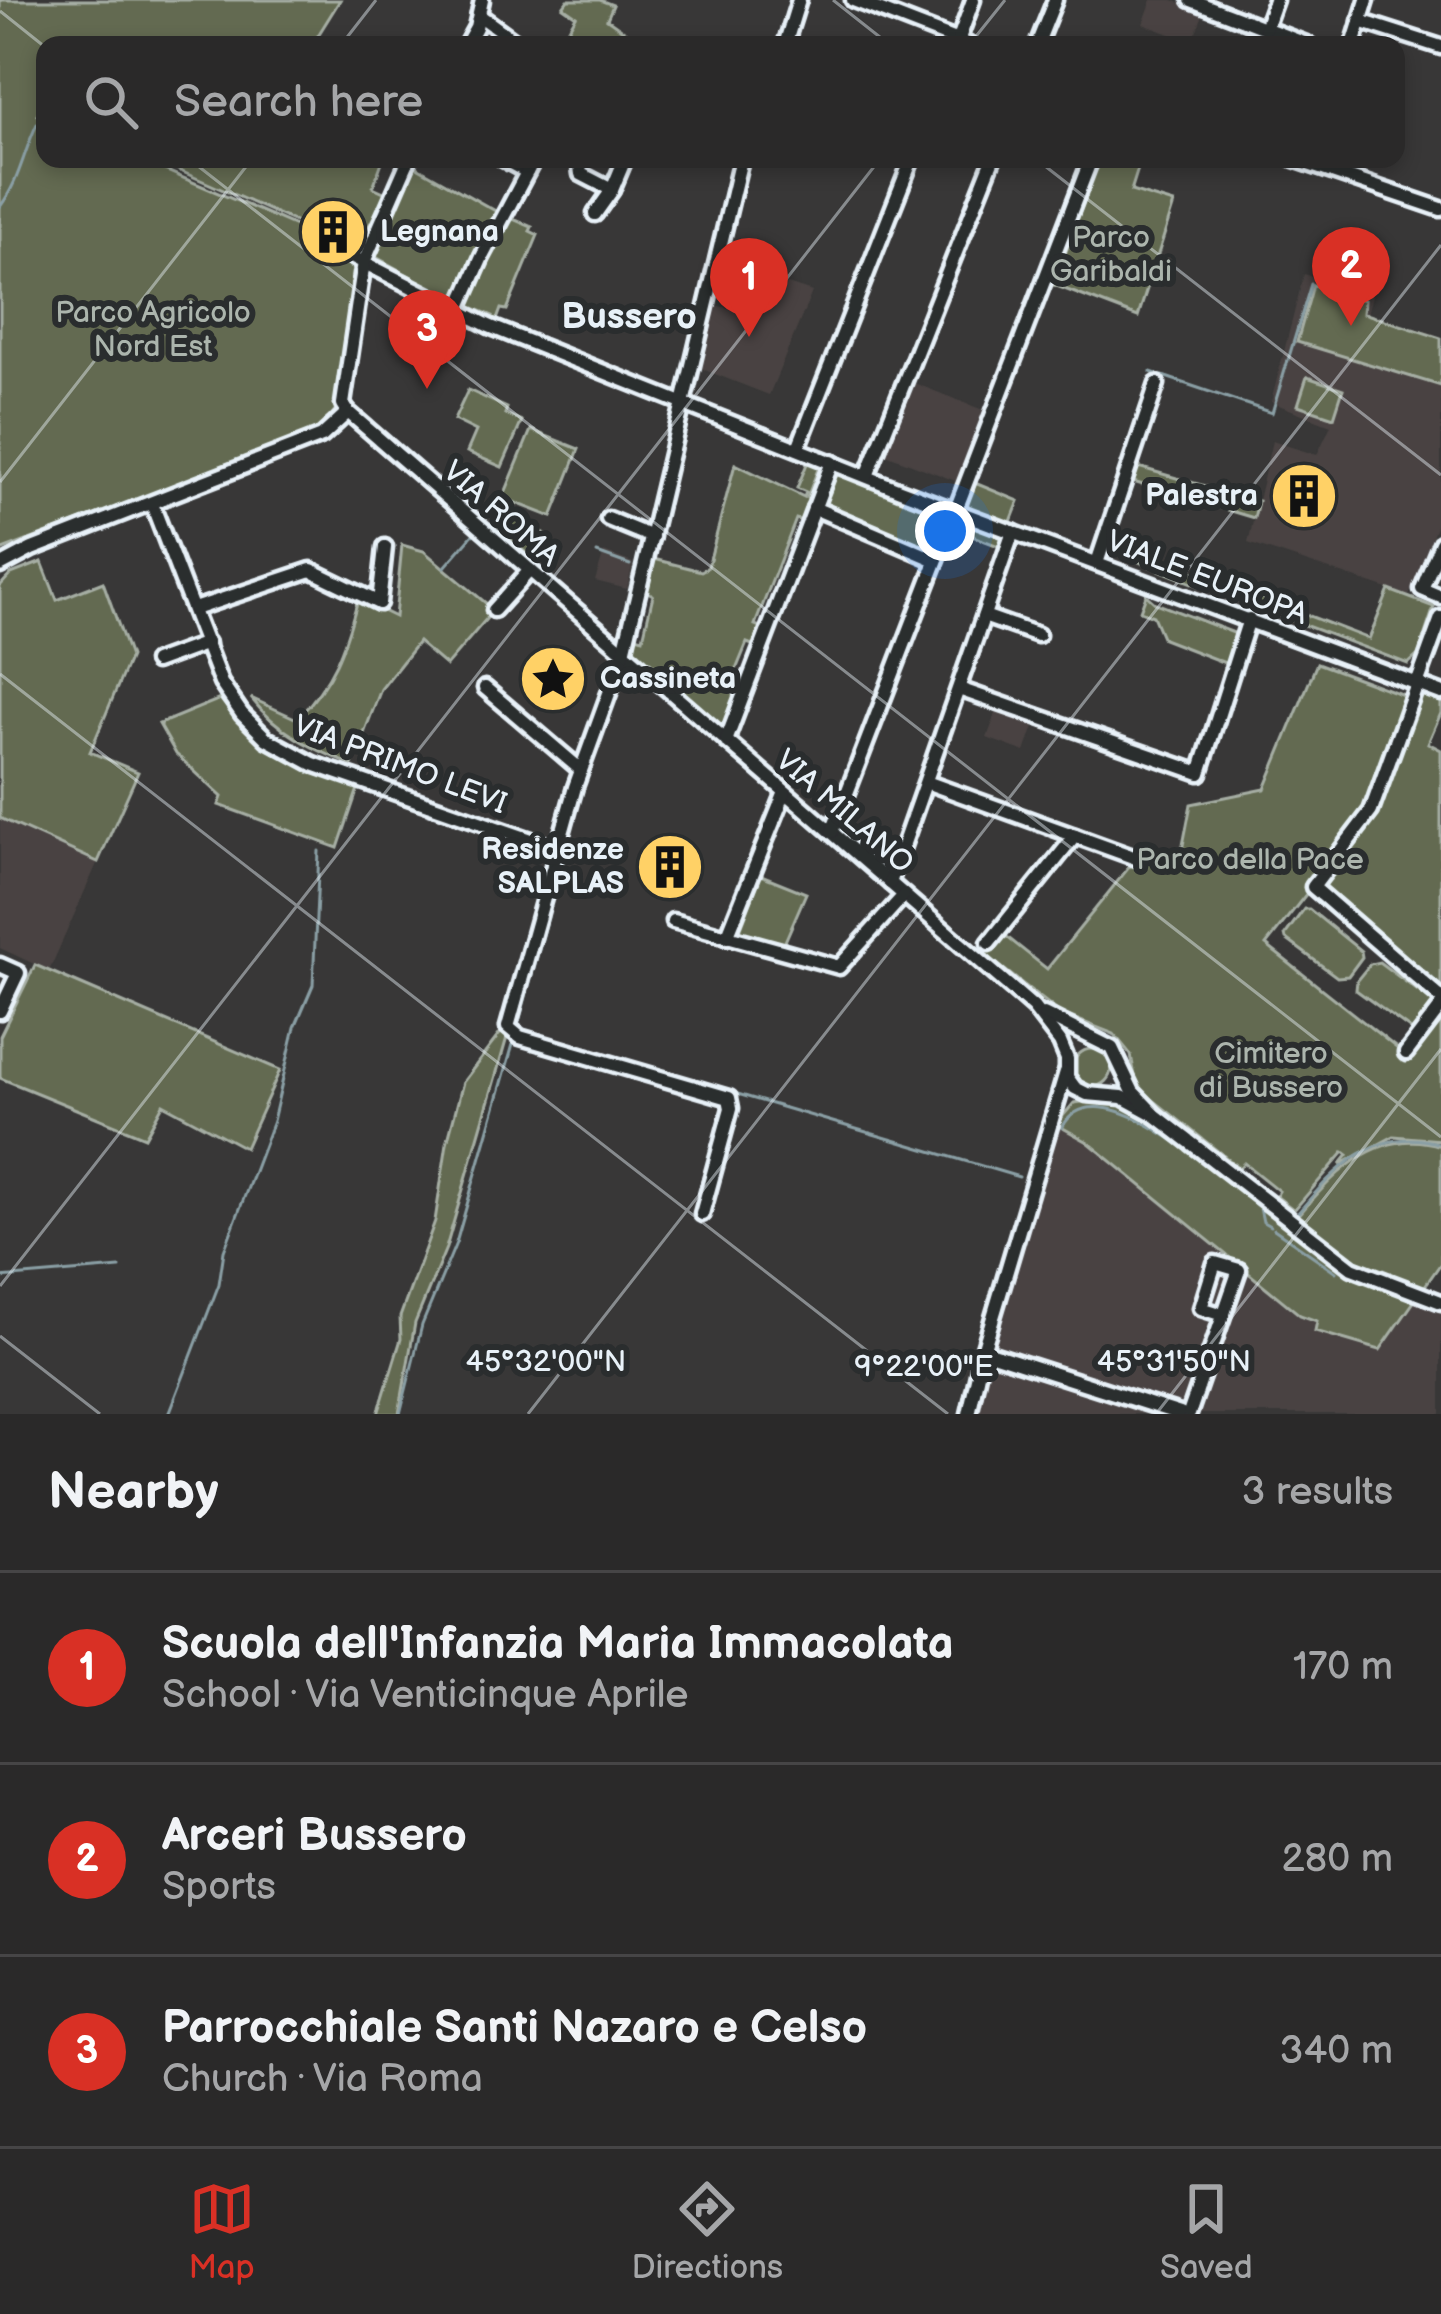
<!DOCTYPE html>
<html lang="en">
<head>
<meta charset="utf-8">
<style>
	body { margin:0; font-family:"Balsamiq Sans",sans-serif; background:#323131; color:#f1f3f6 }
	.you { position:absolute; left:945px; top:531px; width:42px; height:42px; margin:-30px; border:9px solid #fff; border-radius:50%; background:#1a73e8; box-shadow:0 0 0 18px #1a73e833 }
	.badge { display:grid; place-items:center; width:78px; height:78px; border-radius:50%; background:#d93025; color:#fff; font-size:39px; font-weight:700 }
	.pin { position:absolute; translate:-50% -99px; filter:drop-shadow(0 3px 6px #0008) }
	.pin::after { content:''; position:absolute; top:63px; width:42px; height:36px; background:inherit; clip-path:polygon(0 0,100% 0,50% 100%) }
	.list { margin:0; padding:0; list-style:none }
	h2 { display:flex; justify-content:space-between; align-items:center; height:156px; margin:0; padding:0 48px; font-size:51px }
	h2 small { font-size:39px; font-weight:400; color:#a5a6a8 }
	.list li { display:grid; grid-template-columns:78px 1fr auto; gap:36px; align-items:center; box-sizing:border-box; height:192px; padding:0 48px; border-top:3px solid #464546 }
	.list b { display:block; font-size:45px; white-space:nowrap }
	.list p { margin:0; font-size:39px; white-space:nowrap; color:#a5a6a8 }
	.list em { font-size:39px; font-style:normal; color:#a5a6a8 }
	.icon { flex:none; width:66px; height:66px; fill:none; stroke:currentColor; stroke-width:2; stroke-linecap:round; stroke-linejoin:round }
	.map { position:relative; flex:none; width:1441px; height:1414px; overflow:hidden }
	.search { position:absolute; background:#2a2929; box-shadow:0 6px 18px #0003; left:36px; right:36px; top:36px; height:132px; display:flex; align-items:center; gap:30px; box-sizing:border-box; padding:0 42px; border-radius:24px; color:#a5a6a8; font-size:45px }
	.sheet { height:732px; background:#2a2929 }
	nav { display:flex; justify-content:space-around; align-items:center; box-sizing:border-box; height:168px; border-top:3px solid #464546; background:#2a2929; font-size:33px; color:#a5a6a8 }
	nav a { display:grid; justify-items:center; gap:6px }
	nav .on { color:#d93025 }
	.map>svg:first-child { display:block }
</style>
</head>
<body>
<div class="map">
<svg width="1441" height="1414" viewBox="0 0 1441 1414">
	<rect width="100%" height="100%" fill="#383737"/>
	<filter id="ink" filterUnits="userSpaceOnUse"><feTurbulence type="fractalNoise" baseFrequency=".00833" numOctaves="2"/><feDisplacementMap in="SourceGraphic" scale="24" xChannelSelector="R" yChannelSelector="G"/><feConvolveMatrix kernelMatrix="1 2 1 2 8 2 1 2 1" color-interpolation-filters="sRGB"/></filter>
	<g filter="url(#ink)">
		<g fill="#494342">
			<polygon points="1152,0 1172,0 1204,12 1192,42 1143,24"/>
			<polygon points="1304,274 1372,295 1367,314 1441,336 1441,514 1409,596 1248,543 1272,441 1317,455 1331,425 1271,402"/>
			<polygon points="766,277 812,292 769,395 697,367 711,304 756,315"/>
			<polygon points="914,383 988,412 961,483 883,453"/>
			<polygon points="604,552 633,563 627,589 595,581"/>
			<polygon points="998,708 1036,721 1025,752 987,738"/>
			<polygon points="0,715 138,772 49,971 0,948"/>
			<polygon points="1053,1123 1087,1142 1300,1315 1318,1321 1316,1331 1380,1350 1413,1300 1441,1310 1441,1414 971,1414"/>
		</g>
		<g fill="#636b51" stroke="#a6aea4" stroke-width="3">
			<polygon points="0,0 340,0 312,45 45,45 45,111 40,109 37,115 45,119 45,159 139,159 321,237 318,245 343,256 356,270 336,409 319,431 0,551"/>
			<polygon points="568,0 600,0 613,5 607,19 637,40 633,45 559,45 576,16 563,7"/>
			<polygon points="153,159 383,159 373,187 386,193 368,228 349,224 343,230 329,223 323,234"/>
			<polygon points="1099,159 1141,159 1131,191 1174,204 1138,317 1054,285"/>
			<polygon points="410,163 499,213 462,297 451,299 376,257 374,246"/>
			<polygon points="506,216 532,227 530,231 538,235 507,310 501,309 494,328 489,326 493,316 462,303"/>
			<polygon points="1313,285 1364,300 1363,313 1441,338 1441,386 1297,342"/>
			<polygon points="1307,377 1343,389 1334,417 1298,405"/>
			<polygon points="468,390 507,408 505,414 522,421 502,467 467,452 476,431 454,420"/>
			<polygon points="531,430 579,449 552,517 503,498"/>
			<polygon points="809,459 820,464 807,498 816,504 832,464 957,510 970,481 1019,501 1001,547 949,527 936,558 815,507 809,523 796,519 755,625 768,630 761,648 747,643 729,687 743,694 727,722 717,725 632,648 632,635 643,638 653,595 643,589 650,558 701,571 708,567 735,464 804,497 806,492 797,488"/>
			<polygon points="1138,467 1258,501 1254,518 1133,482"/>
			<polygon points="517,510 551,540 534,560 500,530"/>
			<polygon points="1109,540 1239,589 1237,601 1109,550"/>
			<path d="M402,545L424,551L494,610L446,666L418,642L381,689L352,765C313,749 277,732 251,698L297,719C334,680 344,650 358,599L395,617Z"/>
			<polygon points="42,562 57,600 103,582 130,657 90,752 138,772 98,862 0,818 0,586 11,574"/>
			<polygon points="1389,590 1434,607 1418,655 1408,664 1256,607 1260,597 1369,639"/>
			<polygon points="1146,595 1155,603 1239,635 1231,644 1235,646 1208,731 1225,663 1163,639 1153,616 1140,611"/>
			<polygon points="1317,663 1406,696 1381,771 1416,687 1441,696 1441,713 1428,743 1441,750 1441,998 1311,888 1266,945 1404,1054 1441,1007 1441,1140 1394,1136 1340,1165 1348,1155 1344,1152 1294,1210 1276,1196 1279,1191 1244,1163 1239,1168 1137,1087 1131,1055 1114,1034 1060,1013 983,953 1002,933 1047,969 1138,856 1178,871 1191,804 1265,789"/>
			<path d="M220,699C264,752 296,762 359,786L338,848L219,805L222,797L176,754L159,724Z"/>
			<polygon points="761,875 806,893 783,946 739,933"/>
			<polygon points="1304,909 1309,909 1361,951 1362,957 1348,976 1337,977 1286,939 1285,935"/>
			<polygon points="1379,962 1437,1005 1415,1033 1356,990 1357,980 1370,964"/>
			<polygon points="35,965 280,1070 245,1148 163,1104 145,1137 0,1078 0,1036"/>
			<polygon points="502,1031 508,1034 446,1248 415,1323 399,1414 378,1414 401,1339 400,1317 435,1221 447,1143 463,1082"/>
			<circle cx="1092" cy="1068" r="19"/>
			<path d="M1105,1099L1133,1107L1291,1224C1330,1178 1375,1125 1441,1146V1263L1380,1350L1315,1331L1317,1321L1300,1315L1088,1142L1056,1124L1074,1103Z"/>
		</g>
		<g fill="none" stroke-linecap="round" stroke-linejoin="round">
			<g stroke="#8a9fa5" stroke-width="3">
				<path d="M0,207C20,180 23,153 37,124"/>
				<polyline points="1151,372 1272,413 1311,284"/>
				<polyline points="597,553 630,565"/>
				<polyline points="445,567 476,531"/>
				<polyline points="548,917 517,1029 1019,1177"/>
				<path d="M1062,1128C1097,1060 1225,1181 1260,1208L1263,1222L1270,1226"/>
				<path d="M1297,1214C1336,1168 1376,1124 1441,1144"/>
				<polyline points="1274,1229 1336,1272"/>
				<polyline points="0,1278 120,1268"/>
				<polyline points="169,1414 219,1284 224,1251 273,1121 295,1027 313,985 319,851"/>
				<polyline points="400,1414 422,1325 456,1243 514,1041"/>
			</g>
			<defs>
				<g id="minor">
					<polyline points="853,0 969,45"/>
					<polyline points="1191,0 1309,45"/>
					<polyline points="479,15 520,45"/>
					<polyline points="1360,21 1441,47"/>
					<polyline points="1265,28 1275,0"/>
					<polyline points="957,44 973,0"/>
					<polyline points="466,45 476,27 482,0"/>
					<polyline points="785,45 799,0"/>
					<polyline points="1037,45 1055,0"/>
					<polyline points="1353,45 1367,0"/>
					<polyline points="503,159 527,172"/>
					<polyline points="579,159 581,174 612,190 625,159"/>
					<polyline points="1294,159 1441,209"/>
					<polyline points="595,214 612,190"/>
					<polyline points="331,246 489,326 644,388 900,490 1441,693"/>
					<polyline points="458,311 482,257 534,159"/>
					<polyline points="348,412 1033,1007 1060,1042 1067,1059 1067,1077 1075,1088 1087,1094 1122,1097 1155,1115"/>
					<polyline points="348,412 343,404 364,262 409,159"/>
					<polyline points="798,448 912,159"/>
					<polyline points="867,476 993,159"/>
					<polyline points="152,504 221,683 242,714 267,739 313,764 557,849"/>
					<polyline points="814,508 936,560"/>
					<polyline points="608,519 652,537"/>
					<polyline points="1441,543 1422,589 1441,597"/>
					<polyline points="1097,563 1157,384"/>
					<polyline points="0,566 32,549 322,436 348,412"/>
					<polyline points="194,609 311,570 379,603 385,547"/>
					<polyline points="494,610 530,570"/>
					<polyline points="984,616 1038,635"/>
					<polyline points="1441,618 1371,811 1313,887 1441,998"/>
					<polyline points="155,662 207,643"/>
					<polyline points="485,688 581,770"/>
					<polyline points="959,689 1200,773 1249,619"/>
					<polyline points="726,741 832,462"/>
					<polyline points="926,782 1136,858"/>
					<polyline points="832,832 1091,159"/>
					<polyline points="890,883 1013,532"/>
					<polyline points="673,921 839,967 904,895"/>
					<polyline points="727,937 785,792"/>
					<polyline points="989,943 1075,836"/>
					<polyline points="0,965 18,973 0,1011"/>
					<polyline points="1044,1014 1112,1048 1133,1092 1155,1115 1352,1268 1441,1302"/>
					<polyline points="1406,1053 1441,1007"/>
					<polyline points="702,1214 731,1108 729,1098 520,1037 508,1027 575,787 624,652 741,159"/>
					<polyline points="983,1351 1180,1414"/>
					<polyline points="969,1414 983,1351 1066,1072"/>
					<polyline points="1189,1414 1239,1270 1215,1263 1201,1308 1223,1315"/>
				</g>
			</defs>
			<use href="#minor" stroke="#e8f1f8" stroke-width="21"/>
			<use href="#minor" stroke="#2a2d2e" stroke-width="12"/>
		</g>
	</g>
	<path fill="none" stroke="#e8f1f8" stroke-width="3" stroke-opacity="0.45" d="M833,0L890,45M0,11L45,47M341,45L376,0M969,45L1005,0M189,159L1441,1137M1036,159L1441,475M0,482L252,159M0,674L948,1414M0,1286L880,159M0,1336L100,1414M528,1414L1441,245M1156,1414L1441,1049"/>
	<defs>
		<symbol id="building-disc" viewBox="-11 -11 22 22"><circle r="9.5" fill="#ffd166" stroke="#2a2d2e"/><path d="M-4-6H4V6H1V3H-1V6H-4ZM-2.5-4.3h1.7v1.8h-1.7ZM.8-4.3h1.7v1.8H.8ZM-2.5-1h1.7V.8h-1.7ZM.8-1h1.7V.8H.8Z" fill="#111"/></symbol>
		<symbol id="sight-disc" viewBox="-11 -11 22 22"><circle r="9.5" fill="#ffd166" stroke="#2a2d2e"/><path d="M0-6L1.8-2.2L6-1.7L2.9 1.2L3.7 5.4L0 3.3L-3.7 5.4L-2.9 1.2L-6-1.7L-1.8-2.2Z" fill="#111"/></symbol>
	</defs>
	<g fill-rule="evenodd">
		<use href="#building-disc" x="295" y="194" width="76" height="76"/>
		<use href="#building-disc" x="1266" y="458" width="76" height="76"/>
		<use href="#sight-disc" x="515" y="641" width="76" height="76"/>
		<use href="#building-disc" x="632" y="829" width="76" height="76"/>
	</g>
	<g text-anchor="middle" dominant-baseline="central" stroke-width="12" stroke-linejoin="round" paint-order="stroke">
		<g font-size="30" font-weight="bold" fill="#e8f1f8" stroke="#2a2d2e" text-anchor="start">
			<text x="380" y="232">Legnana</text>
			<text x="1258" y="496" text-anchor="end">Palestra</text>
			<text x="600" y="679">Cassineta</text>
			<text x="624" y="850" text-anchor="end">Residenze<tspan x="624" dy="34">SALPLAS</tspan></text>
		</g>
		<g font-size="30" fill="#acb5ad" stroke="#2a2d2e">
			<text x="1111" y="238">Parco<tspan x="1111" dy="34">Garibaldi</tspan></text>
			<text x="153" y="313">Parco Agricolo<tspan x="153" dy="34">Nord Est</tspan></text>
			<text x="1250" y="860">Parco della Pace</text>
			<text x="1271" y="1054">Cimitero<tspan x="1271" dy="34">di Bussero</tspan></text>
		</g>
		<g font-size="30" fill="#e8f1f8" stroke="#2a2d2e">
			<text transform="translate(501 514) rotate(41)">VIA ROMA</text>
			<text transform="translate(1207 578) rotate(21)">VIALE EUROPA</text>
			<text transform="translate(400 765) rotate(21)">VIA PRIMO LEVI</text>
			<text transform="translate(844 812) rotate(41)">VIA MILANO</text>
		</g>
		<g font-size="36" font-weight="bold" fill="#e8f1f8" stroke="#2a2d2e">
			<text x="629" y="317">Bussero</text>
		</g>
	</g>
	<g font-size="30" text-anchor="middle" fill="#e8f1f8" stroke="#2a2d2e" stroke-width="12" stroke-linejoin="round" paint-order="stroke">
		<text x="546" y="1371">45°32'00"N</text>
		<text x="1174" y="1371">45°31'50"N</text>
		<text x="924" y="1376">9°22'00"E</text>
	</g>
</svg>
<div class="you"></div>
<div class="pin badge" style="left:749px;top:337px">1</div>
<div class="pin badge" style="left:1351px;top:326px">2</div>
<div class="pin badge" style="left:427px;top:389px">3</div>
<div class="search"><svg class="icon" aria-label="search" viewBox="0 0 24 24"><circle cx="10" cy="10" r="6"/><path d="M15 15l6 6"/></svg>Search here</div>
</div>
<section class="sheet">
<h2>Nearby<small>3 results</small></h2>
<ul class="list">
<li><span class="badge">1</span><div><b>Scuola dell'Infanzia Maria Immacolata</b><p>School · Via Venticinque Aprile</p></div><em>170 m</em></li>
<li><span class="badge">2</span><div><b>Arceri Bussero</b><p>Sports</p></div><em>280 m</em></li>
<li><span class="badge">3</span><div><b>Parrocchiale Santi Nazaro e Celso</b><p>Church · Via Roma</p></div><em>340 m</em></li>
</ul>
</section>
<nav>
<a class="on"><svg class="icon" aria-label="map" viewBox="0 0 24 24"><path d="M3 6l6-2 6 2 6-2v14l-6 2-6-2-6 2zM9 4v14M15 6v14"/></svg>Map</a>
<a><svg class="icon" aria-label="directions" viewBox="0 0 24 24"><path d="M12 3l9 9-9 9-9-9zM9 14v-3h6M13 9l2 2-2 2"/></svg>Directions</a>
<a><svg class="icon" aria-label="saved" viewBox="0 0 24 24"><path d="M7 4h10v16l-5-4-5 4z"/></svg>Saved</a>
</nav>
</body>
</html>
